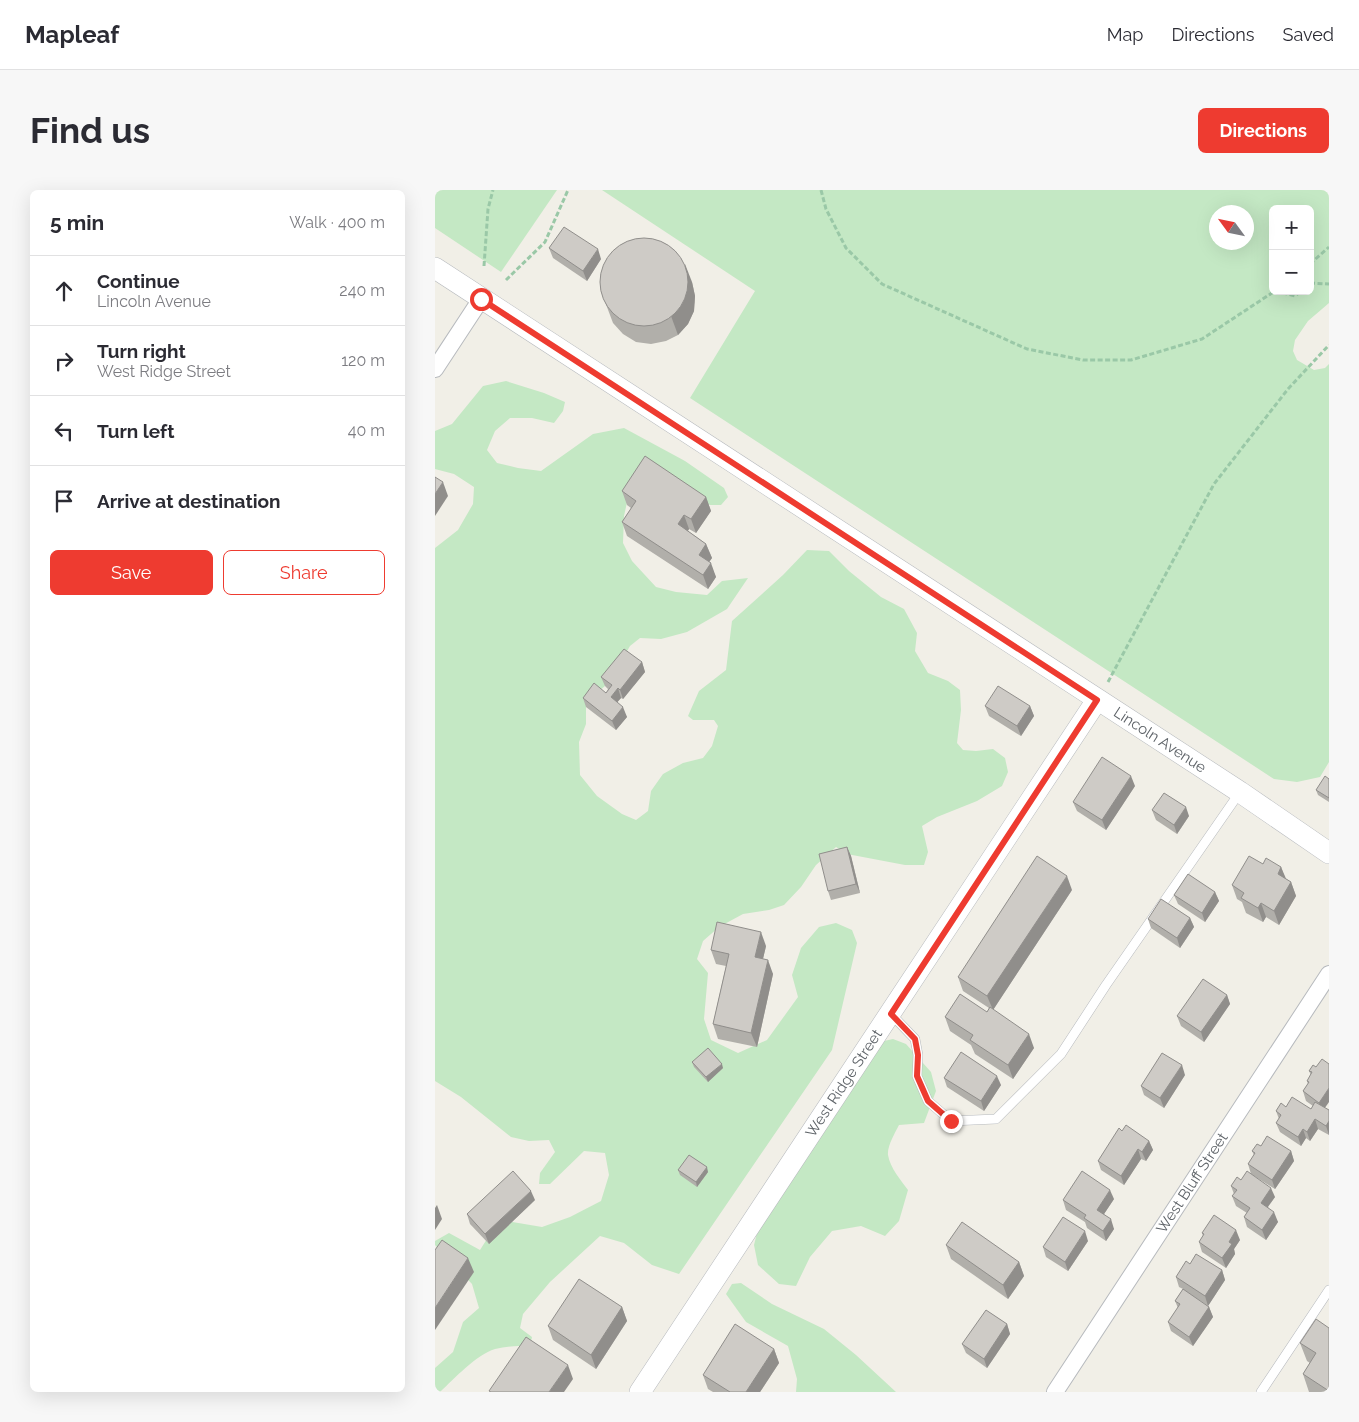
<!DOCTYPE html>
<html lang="en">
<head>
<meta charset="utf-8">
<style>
	body { margin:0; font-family:Raleway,sans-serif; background:#f7f7f7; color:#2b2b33 }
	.controls { position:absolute; right:15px; top:15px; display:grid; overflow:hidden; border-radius:8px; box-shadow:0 5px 20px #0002 }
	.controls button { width:45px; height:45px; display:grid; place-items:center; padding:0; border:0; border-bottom:1px solid #e1e1e2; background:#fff; color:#2b2b33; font:25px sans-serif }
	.compass { position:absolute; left:774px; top:15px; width:45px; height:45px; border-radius:50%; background:#fff; box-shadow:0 5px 20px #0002; rotate:303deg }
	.stop { position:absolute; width:15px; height:15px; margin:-11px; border:4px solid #ee3b30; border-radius:50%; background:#fff }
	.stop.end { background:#ee3b30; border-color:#fff; box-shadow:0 1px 5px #0008 }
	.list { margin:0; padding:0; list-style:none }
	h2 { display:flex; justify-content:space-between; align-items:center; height:65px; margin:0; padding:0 20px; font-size:21px }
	h2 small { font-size:16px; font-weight:400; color:#7c7c81 }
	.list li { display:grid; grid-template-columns:32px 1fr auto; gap:15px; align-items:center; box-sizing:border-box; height:70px; padding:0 20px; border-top:1px solid #e1e1e2 }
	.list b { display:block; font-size:19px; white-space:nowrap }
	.list p { margin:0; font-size:16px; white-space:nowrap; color:#7c7c81 }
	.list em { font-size:16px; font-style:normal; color:#7c7c81 }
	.actions { display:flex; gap:10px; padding:15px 20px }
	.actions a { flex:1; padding:11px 0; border:1px solid #ee3b30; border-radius:8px; text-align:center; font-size:18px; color:#ee3b30 }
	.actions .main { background:#ee3b30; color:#fff }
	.icon { flex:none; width:28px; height:28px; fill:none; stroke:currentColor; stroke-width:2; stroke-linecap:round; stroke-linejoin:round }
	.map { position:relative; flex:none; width:894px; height:1202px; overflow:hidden; border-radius:8px }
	header { display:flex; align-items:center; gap:30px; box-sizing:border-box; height:70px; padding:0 25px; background:#fff; border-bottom:1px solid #e1e1e2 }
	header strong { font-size:24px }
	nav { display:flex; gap:28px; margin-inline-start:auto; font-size:18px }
	.intro { display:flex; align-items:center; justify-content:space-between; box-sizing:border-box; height:120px; padding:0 30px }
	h1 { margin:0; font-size:35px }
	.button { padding:12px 22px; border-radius:8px; background:#ee3b30; color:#fff; font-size:18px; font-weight:700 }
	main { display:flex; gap:30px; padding:0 30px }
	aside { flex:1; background:#fff; border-radius:8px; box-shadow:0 5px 20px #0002 }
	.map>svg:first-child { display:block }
</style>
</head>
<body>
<header>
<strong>Mapleaf</strong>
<nav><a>Map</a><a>Directions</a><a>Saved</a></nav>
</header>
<div class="intro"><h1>Find us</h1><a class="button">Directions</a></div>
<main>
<aside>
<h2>5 min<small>Walk · 400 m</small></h2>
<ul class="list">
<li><svg class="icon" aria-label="ahead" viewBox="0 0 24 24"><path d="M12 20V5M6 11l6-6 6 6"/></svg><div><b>Continue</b><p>Lincoln Avenue</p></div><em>240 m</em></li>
<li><svg class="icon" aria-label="right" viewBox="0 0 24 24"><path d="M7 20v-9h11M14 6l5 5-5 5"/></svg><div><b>Turn right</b><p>West Ridge Street</p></div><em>120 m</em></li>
<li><svg class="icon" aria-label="left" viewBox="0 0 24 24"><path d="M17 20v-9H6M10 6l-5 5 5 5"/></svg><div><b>Turn left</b></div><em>40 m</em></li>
<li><svg class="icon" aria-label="arrive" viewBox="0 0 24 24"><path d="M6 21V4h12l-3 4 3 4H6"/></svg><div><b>Arrive at destination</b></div></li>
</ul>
<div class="actions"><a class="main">Save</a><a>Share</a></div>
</aside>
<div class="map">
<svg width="894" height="1202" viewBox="0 0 894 1202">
	<rect width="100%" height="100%" fill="#f1efe7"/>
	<g fill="#c4e8c4" fill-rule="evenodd">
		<polygon points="0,0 122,0 66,82 0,38"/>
		<path d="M167,0H894V113L873,131L860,150L858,161L862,170L879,180L890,178L894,174V572L885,587L862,592L839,589L255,208L320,101ZM838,19H875V101H838ZM812,22V52H782V22Z"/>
		<path d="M71,191L109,203L130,212L128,221L119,233L97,228H75L60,241L52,260L62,273L83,278L106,281L158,244L189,238L250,271L289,298L293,307L286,315H275L230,285L195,299L189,326L188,353L197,371L221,397L241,402L272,405L287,391L313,388L292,419L252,442L226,449L205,448L195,456L181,480L170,496L151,512V534L144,552L145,585L162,606L187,624L201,630L213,621L216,601L228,584L248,573L268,568L277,556L283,536L279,530H258L253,526L264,501L291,480L297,431L348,385L372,360L394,361L414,381L446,407L469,419L482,443L480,461L493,483L513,491L525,500L526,520L522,553L528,560L541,561L558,559L570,568L573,582L567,596L542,611L502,627L487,636L493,662L489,675H470L412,664L401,657L381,675L366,697L349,715L334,720L308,724L284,737L268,751L262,769L273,783L269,829L276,850L303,863L332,850L363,807L357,785L366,758L384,737L401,733L417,740L422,753L397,860L244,1084L217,1075L189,1053L165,1046L115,1092L88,1124L85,1138L97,1147L95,1156C84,1156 72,1156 60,1159C41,1165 20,1188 5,1202H0V1178L18,1162L28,1132L44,1118L37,1094L0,1055V1051L14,1043L45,1060L57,1041L72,1031L107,1037L135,1027L166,1011L174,985L170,963L149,961L115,994H104L105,983L120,962L114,950L94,951L76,947L26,907L0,891V358L23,340L38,314L39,297L19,284L0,279V241L17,234L48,196Z"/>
		<path d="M458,849L471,854L496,882L501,901L489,933L464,935C460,943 452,956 453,965C455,978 466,990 473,1000L464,1031L450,1046L426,1036L397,1041L375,1067L361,1096L344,1094L323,1075L319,1055L323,1039L449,851Z"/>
		<polygon points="306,1093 337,1114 389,1139 421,1165 461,1202 361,1202 362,1189 353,1156 311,1132 291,1104 297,1094"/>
	</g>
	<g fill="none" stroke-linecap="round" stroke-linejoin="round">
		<defs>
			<g id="service">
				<polyline points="456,824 480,849 483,865 482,886 493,911 516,931 561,929 626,864 671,795 805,602"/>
				<polyline points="826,1202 894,1100"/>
			</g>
			<g id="minor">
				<polyline points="0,179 46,109"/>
				<path id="s1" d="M620,1202L894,784"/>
			</g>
			<g id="tertiary">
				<path id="s2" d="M0,78L805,602L894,663"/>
				<path id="s3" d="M205,1202L662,510"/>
			</g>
		</defs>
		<use href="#service" stroke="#b7babe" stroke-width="10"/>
		<use href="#minor" stroke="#b7babe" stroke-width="18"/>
		<use href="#tertiary" stroke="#b7babe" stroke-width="22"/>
		<g stroke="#9ac8a7" stroke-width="3" stroke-dasharray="5 2.5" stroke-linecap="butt">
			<polyline points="386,0 391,19 411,58 447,94 592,159 648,170 696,170 767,149 840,101"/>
			<polyline points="875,74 894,57"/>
			<polyline points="49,76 53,19 58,0"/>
			<polyline points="71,90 110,52 133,0"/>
			<polyline points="875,93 894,94"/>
			<polyline points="840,101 860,106 866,101"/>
			<polyline points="673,492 779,294 853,199 894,155"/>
		</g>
		<use href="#service" stroke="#fff" stroke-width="9"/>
		<use href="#minor" stroke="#fff" stroke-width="16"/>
		<use href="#tertiary" stroke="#fff" stroke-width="21"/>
	</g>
	<g fill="#b1afaa">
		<polygon points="114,58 166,69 152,91 118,68"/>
		<polygon points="257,92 260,106 259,121 253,134 243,145 231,151 216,154 201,152 188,144 178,133 166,101"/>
		<polygon points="187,301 271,307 276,321 261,343 254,339 253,341 271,354 277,368 274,372 281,387 273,399 192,346 187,332 196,318 192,315"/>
		<polygon points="207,472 210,482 188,509 186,508 182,512 192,527 181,540 151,517 148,508 171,503 173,499 170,496 166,487"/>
		<polygon points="550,516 595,516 599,526 586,546 554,526"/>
		<polygon points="894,589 894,612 883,605 881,600"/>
		<polygon points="700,596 671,640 642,621 638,612"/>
		<polygon points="717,620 754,626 742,644 721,630"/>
		<polygon points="412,657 416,666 425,703 396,710 393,701"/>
		<polygon points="828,674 846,677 850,688 856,692 861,706 844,735 831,727 828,732 811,723 807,712 802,709 797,695"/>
		<polygon points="637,700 558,820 599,858 578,889 540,864 536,855 515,841 510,827 552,822 554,818 528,801 523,787"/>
		<polygon points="780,702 784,711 770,732 743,714 739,705"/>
		<polygon points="755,728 759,737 745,758 716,738 713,729"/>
		<polygon points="331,756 328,769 338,784 322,857 283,849 278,834 291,776 281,774 276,760"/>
		<polygon points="792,805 795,814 769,852 746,836 742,826"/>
		<polygon points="257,872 288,878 273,892 259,877"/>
		<polygon points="878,875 890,918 894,920 894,945 883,939 875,951 871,948 866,956 845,942 841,933 844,929 841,921 851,917 876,919 878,916 871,911 868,901 873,894 872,891 876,885 874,881"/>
		<polygon points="750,885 729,918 709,905 706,896"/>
		<polygon points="509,888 566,895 549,921 512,897"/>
		<polygon points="687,941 714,951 718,960 711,971 706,969 689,995 666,980 663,971"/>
		<polygon points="817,961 856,961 859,971 840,999 816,984 813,974 819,965"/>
		<polygon points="243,980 273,982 262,997 245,985"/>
		<polygon points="806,990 840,1007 833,1017 843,1032 831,1050 812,1037 809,1027 812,1023 801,1016 797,1006 799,1004 796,996"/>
		<polygon points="679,1009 669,1024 679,1039 671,1051 652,1038 650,1032 631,1020 628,1010"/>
		<polygon points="100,1010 54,1054 35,1034 32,1024"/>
		<polygon points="767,1043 805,1050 799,1059 800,1064 791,1078 767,1062 764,1052 768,1046"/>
		<polygon points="653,1051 633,1081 611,1067 608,1057"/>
		<polygon points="511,1055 584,1072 589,1086 573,1109 516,1069"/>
		<polygon points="755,1074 787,1080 790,1090 773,1116 749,1100 774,1117 778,1127 758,1156 736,1141 733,1132 743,1118 740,1111 748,1099 744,1097 741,1087"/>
		<polygon points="187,1117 192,1131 161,1179 118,1150 113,1136"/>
		<polygon points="572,1134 575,1144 552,1178 531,1163 527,1154"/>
		<polygon points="894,1138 894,1202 874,1202 868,1184 875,1173 872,1171 865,1153"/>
		<polygon points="339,1159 344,1173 325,1202 278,1202 273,1199 268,1185"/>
	</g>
	<g fill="#908e8b">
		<polygon points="163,59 166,69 152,91 148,81"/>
		<polygon points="250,74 257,92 260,106 259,121 253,134 243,145 236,126"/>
		<polygon points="8,292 13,306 0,326 0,304"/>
		<polygon points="271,307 276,321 261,343 256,329"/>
		<polygon points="249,325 254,339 248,348 243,334"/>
		<polygon points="271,354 277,368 269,379 264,365"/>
		<polygon points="276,373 281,387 273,399 268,385"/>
		<polygon points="207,472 210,482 188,509 185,500"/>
		<polygon points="183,498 186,508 179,516 176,507"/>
		<polygon points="595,516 599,526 586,546 582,536"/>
		<polygon points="188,517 192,527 181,540 177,531"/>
		<polygon points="696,586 700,596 671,640 667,630"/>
		<polygon points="751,617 754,626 742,644 739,635"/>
		<polygon points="412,657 416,666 425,703 421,694"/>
		<polygon points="846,677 852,691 843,684"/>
		<polygon points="632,686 637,700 558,820 552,806"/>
		<polygon points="856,692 861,706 844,735 839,721"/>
		<polygon points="780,702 784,711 770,732 767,723"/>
		<polygon points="826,713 831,727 828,732 823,718"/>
		<polygon points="755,728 759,737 745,758 742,748"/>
		<polygon points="326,742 331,756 325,781 320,767"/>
		<polygon points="333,770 338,784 322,857 316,843"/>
		<polygon points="792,805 795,814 769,852 766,842"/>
		<polygon points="594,844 599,858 578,889 573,875"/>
		<polygon points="287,874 288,878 273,892 271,887"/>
		<polygon points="747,875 750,885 729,918 725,908"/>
		<polygon points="562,886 566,895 549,921 546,911"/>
		<polygon points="894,898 894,912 887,922 884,913"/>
		<polygon points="880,929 883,939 875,951 872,942"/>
		<polygon points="894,931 894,945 891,936"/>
		<polygon points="868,939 871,948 866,956 863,947"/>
		<polygon points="714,951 718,960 711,971 707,962"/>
		<polygon points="703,959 706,969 689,995 686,986"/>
		<polygon points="856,961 859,971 840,999 837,990"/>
		<polygon points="272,977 273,982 262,997 261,992"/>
		<polygon points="836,998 840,1007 829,1022 826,1013"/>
		<polygon points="675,1000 679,1009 665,1030 662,1020"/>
		<polygon points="96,1001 100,1010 54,1054 50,1044"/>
		<polygon points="2,1015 7,1029 0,1040 0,1018"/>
		<polygon points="839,1022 843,1032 831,1050 827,1040"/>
		<polygon points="676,1029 679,1039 671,1051 668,1041"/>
		<polygon points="801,1040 805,1050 799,1059 800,1064 791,1078 787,1068 794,1052"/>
		<polygon points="650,1041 653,1051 633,1081 630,1072"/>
		<polygon points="33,1068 39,1082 0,1140 0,1118"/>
		<polygon points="584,1072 589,1086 573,1109 568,1095"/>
		<polygon points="787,1080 790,1090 773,1116 770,1106"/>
		<polygon points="187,1117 192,1131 161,1179 156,1165"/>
		<polygon points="774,1117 778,1127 758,1156 754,1147"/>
		<polygon points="572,1134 575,1144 552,1178 549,1169"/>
		<polygon points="339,1159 344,1173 325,1202 311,1202"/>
		<polygon points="133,1175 138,1189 129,1202 114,1202"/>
	</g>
	<g fill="#cecbc6" stroke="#908e8b">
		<polygon points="129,37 163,59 148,81 114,58"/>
		<circle cx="209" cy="92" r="44"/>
		<polygon points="210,266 271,307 256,329 249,325 243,334 271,354 264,365 276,373 268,385 187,332 201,311 187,301"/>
		<polygon points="0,287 8,292 0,304"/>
		<polygon points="189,459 207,472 185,500 183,498 176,507 188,517 177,531 148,508 159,493 171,503 177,495 166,487"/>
		<polygon points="563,496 595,516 582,536 550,516"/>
		<polygon points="667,567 696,586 667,630 638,612"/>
		<polygon points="890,586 894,589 894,608 881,600"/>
		<polygon points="729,603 751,617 739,635 717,620"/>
		<polygon points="412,657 421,694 393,701 384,664"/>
		<polygon points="602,666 632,686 552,806 523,787"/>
		<polygon points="814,666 828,674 831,668 846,677 843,684 856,692 839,721 826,713 823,718 806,708 809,703 797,695"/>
		<polygon points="753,684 780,702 767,723 739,705"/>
		<polygon points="726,709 755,728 742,748 713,729"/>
		<polygon points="282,732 326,742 320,767 333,770 316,843 278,834 294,764 276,760"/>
		<polygon points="768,789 792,805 766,842 742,826"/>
		<polygon points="525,804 552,822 555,817 594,844 573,875 535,850 538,845 510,827"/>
		<polygon points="273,858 287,874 271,887 257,872"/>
		<polygon points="526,862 562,886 546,911 509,888"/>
		<polygon points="727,863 747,875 725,908 706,896"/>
		<polygon points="887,869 894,874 894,898 884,913 868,901 874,892 872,891 877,882 874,881 878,875 881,877"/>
		<polygon points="857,907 876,919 880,912 894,920 894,931 891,936 880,929 872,942 868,939 863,947 841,933 846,925 841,921 846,913 851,917"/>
		<polygon points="691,935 714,951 707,962 703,959 686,986 663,971 684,938 687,941"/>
		<polygon points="832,946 856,961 837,990 813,974 820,963 817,961 822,954 826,956"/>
		<polygon points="254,965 272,977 261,992 243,980"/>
		<polygon points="78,981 96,1001 50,1044 32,1024"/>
		<polygon points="647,981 675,1000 662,1020 676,1029 668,1041 649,1028 651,1025 628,1010"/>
		<polygon points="812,981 836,998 826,1013 839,1022 827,1040 809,1027 815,1018 797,1006 802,1000 796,996 802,987 806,990"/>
		<polygon points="779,1025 801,1040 794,1052 797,1054 787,1068 764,1052 769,1044 767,1043"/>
		<polygon points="628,1027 650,1041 630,1072 608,1057"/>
		<polygon points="527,1032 584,1072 568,1095 511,1055"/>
		<polygon points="7,1050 33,1068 0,1118 0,1060"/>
		<polygon points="761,1064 787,1080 770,1106 741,1087 751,1071 755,1074"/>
		<polygon points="144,1089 187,1117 156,1165 113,1136"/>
		<polygon points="748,1099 774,1117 754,1147 733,1132 745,1114 740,1111"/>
		<polygon points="551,1120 572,1134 549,1169 527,1154"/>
		<polygon points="881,1129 894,1138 894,1201 868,1184 881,1163 865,1153"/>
		<polygon points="300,1134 339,1159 311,1202 295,1202 268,1185"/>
		<polygon points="91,1147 133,1175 114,1202 56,1202 54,1201"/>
	</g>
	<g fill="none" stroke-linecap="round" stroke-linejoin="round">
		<polyline stroke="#ee3b30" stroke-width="6" points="46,109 662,510 456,824 480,849 483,865 482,886 493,911 516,931"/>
	</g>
	<g text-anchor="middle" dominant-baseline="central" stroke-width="5" stroke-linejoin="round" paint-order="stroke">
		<g font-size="15" fill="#5e6368" stroke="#fff">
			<text stroke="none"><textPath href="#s2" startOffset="865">Lincoln Avenue</textPath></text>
			<text stroke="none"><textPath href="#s3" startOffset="370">West Ridge Street</textPath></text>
			<text stroke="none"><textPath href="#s1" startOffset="250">West Bluff Street</textPath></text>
		</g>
	</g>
</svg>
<div class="controls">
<button>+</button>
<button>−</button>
</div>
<svg class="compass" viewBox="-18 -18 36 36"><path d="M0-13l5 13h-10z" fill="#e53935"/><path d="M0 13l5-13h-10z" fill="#7c7c81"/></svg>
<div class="stop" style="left:46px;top:109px"></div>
<div class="stop end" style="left:516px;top:931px"></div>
</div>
</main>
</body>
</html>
